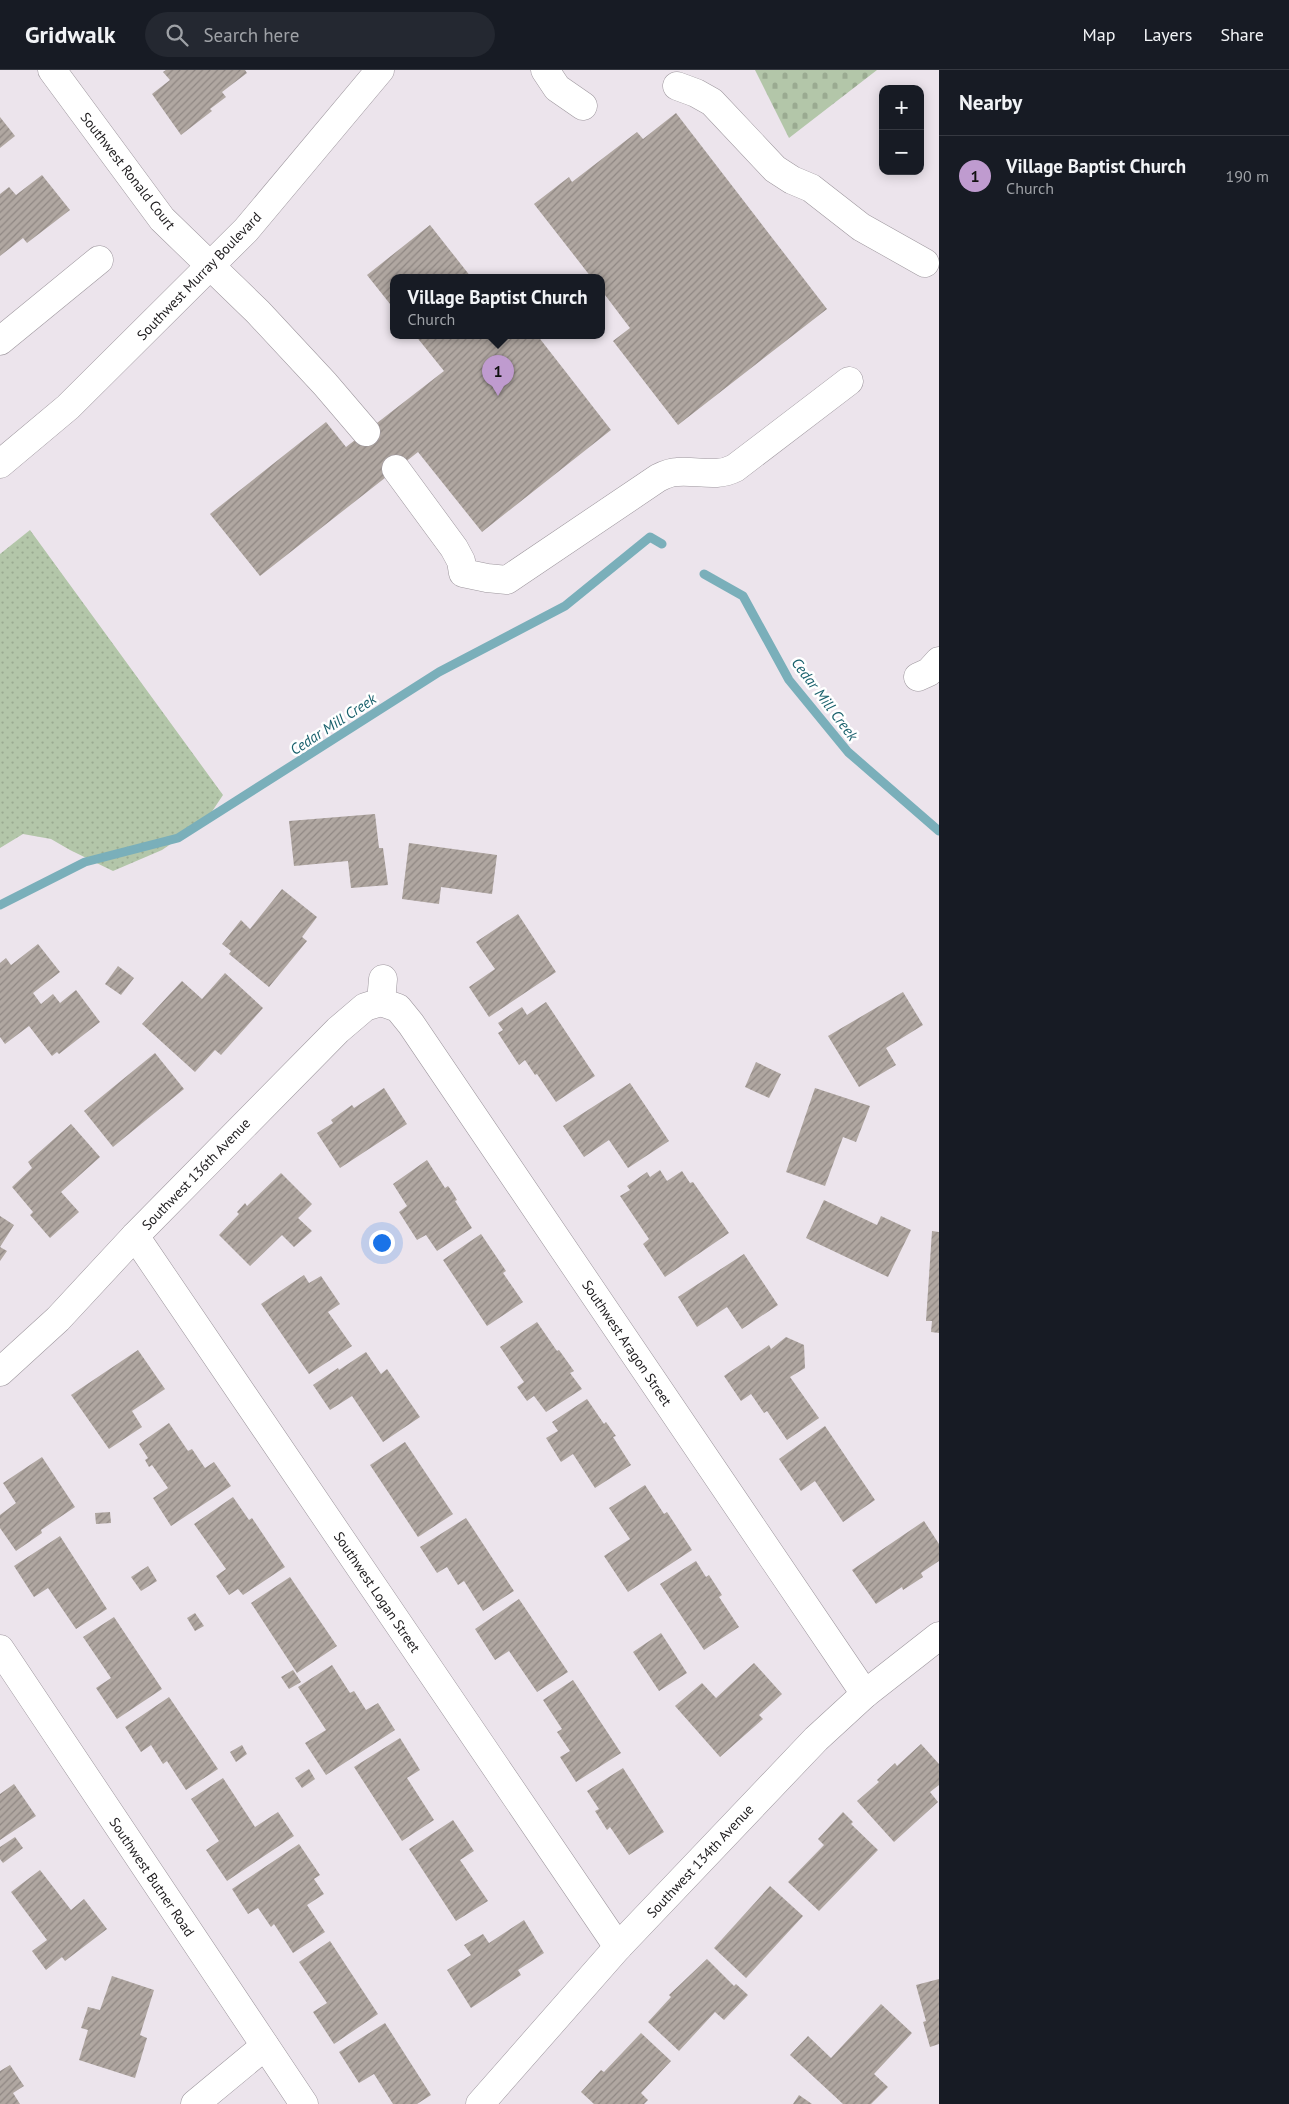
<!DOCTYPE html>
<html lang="en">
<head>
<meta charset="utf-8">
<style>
	body { margin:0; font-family:"PT Sans",sans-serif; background:#242831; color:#f1f3f6 }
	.controls { position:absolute; right:15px; top:15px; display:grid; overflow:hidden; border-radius:10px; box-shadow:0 2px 12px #0003 }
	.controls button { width:45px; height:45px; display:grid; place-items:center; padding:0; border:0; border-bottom:1px solid #363941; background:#171b24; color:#f1f3f6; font:25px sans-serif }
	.you { position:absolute; left:381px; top:1172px; width:18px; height:18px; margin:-12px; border:4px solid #fff; border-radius:50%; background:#1a73e8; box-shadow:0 0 0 8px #1a73e833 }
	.badge { display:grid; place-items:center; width:32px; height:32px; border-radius:50%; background:#bf9bcf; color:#111; font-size:16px; font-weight:700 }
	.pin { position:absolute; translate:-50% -41px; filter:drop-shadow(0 1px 2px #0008) }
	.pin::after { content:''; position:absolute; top:26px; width:18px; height:15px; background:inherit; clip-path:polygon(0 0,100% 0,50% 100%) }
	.popup { position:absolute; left:390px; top:204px; width:215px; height:65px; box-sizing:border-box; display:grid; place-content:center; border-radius:10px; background:#171b24; filter:drop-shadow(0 1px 4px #0005); font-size:16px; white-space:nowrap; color:#9ea1a6 }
	.popup b { font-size:19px; color:#f1f3f6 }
	.popup::after { content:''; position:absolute; left:50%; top:100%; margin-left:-10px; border:10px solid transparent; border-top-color:#171b24 }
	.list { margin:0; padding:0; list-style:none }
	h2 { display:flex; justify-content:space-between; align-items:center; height:65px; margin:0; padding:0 20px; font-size:21px }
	h2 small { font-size:16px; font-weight:400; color:#9ea1a6 }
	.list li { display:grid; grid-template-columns:32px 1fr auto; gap:15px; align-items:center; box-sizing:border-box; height:80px; padding:0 20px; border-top:1px solid #363941 }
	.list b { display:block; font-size:19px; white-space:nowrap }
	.list p { margin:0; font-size:16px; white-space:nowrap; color:#9ea1a6 }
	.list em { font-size:16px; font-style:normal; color:#9ea1a6 }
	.icon { flex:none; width:28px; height:28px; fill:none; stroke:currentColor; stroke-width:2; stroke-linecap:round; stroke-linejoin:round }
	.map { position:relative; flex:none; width:939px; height:2034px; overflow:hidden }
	header { display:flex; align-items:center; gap:30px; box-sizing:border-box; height:70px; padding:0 25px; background:#171b24; border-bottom:1px solid #363941 }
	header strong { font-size:24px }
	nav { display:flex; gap:28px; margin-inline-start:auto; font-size:18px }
	.search { width:350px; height:45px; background:#242831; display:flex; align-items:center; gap:12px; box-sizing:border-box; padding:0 18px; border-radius:28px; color:#9ea1a6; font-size:19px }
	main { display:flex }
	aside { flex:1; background:#171b24 }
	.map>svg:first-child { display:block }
</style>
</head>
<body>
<header>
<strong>Gridwalk</strong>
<div class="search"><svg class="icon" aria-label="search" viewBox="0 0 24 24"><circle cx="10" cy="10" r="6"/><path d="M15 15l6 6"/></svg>Search here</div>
<nav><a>Map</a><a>Layers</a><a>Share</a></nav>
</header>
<main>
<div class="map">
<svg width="939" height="2034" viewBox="0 0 939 2034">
	<defs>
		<pattern id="green-dots" width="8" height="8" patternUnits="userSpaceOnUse" patternTransform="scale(1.25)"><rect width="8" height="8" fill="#b3c6a9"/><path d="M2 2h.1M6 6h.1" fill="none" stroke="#9aaa91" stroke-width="1.8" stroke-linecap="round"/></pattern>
		<pattern id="cemetery-stones" width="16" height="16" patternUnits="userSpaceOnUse" patternTransform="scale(1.25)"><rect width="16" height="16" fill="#b3c6a9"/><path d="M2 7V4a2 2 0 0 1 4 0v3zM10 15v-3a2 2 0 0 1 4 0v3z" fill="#9aaa91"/></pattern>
		<pattern id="building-hatch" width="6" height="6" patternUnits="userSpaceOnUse" patternTransform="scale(1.25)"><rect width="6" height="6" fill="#b0a7a1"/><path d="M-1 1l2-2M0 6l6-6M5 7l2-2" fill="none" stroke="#8f8783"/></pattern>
	</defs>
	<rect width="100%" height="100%" fill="#ece4ec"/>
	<polygon fill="url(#green-dots)" points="30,460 223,725 207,749 162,780 113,801 70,780 51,769 23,764 0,778 0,484"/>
	<polygon fill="url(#cemetery-stones)" points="755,0 877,0 789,68"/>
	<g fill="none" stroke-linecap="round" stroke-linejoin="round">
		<g stroke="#7aafba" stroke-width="9">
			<polyline points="704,504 743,526 789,610 848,682 939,761"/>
			<polyline points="0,835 85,792 178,768 439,602 565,536 650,467 662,474"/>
		</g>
	</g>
	<g fill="url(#building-hatch)">
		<polygon points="166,0 245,0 247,3 222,22 226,27 210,39 212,41 181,65 152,24 170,10 163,2"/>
		<polygon points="676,43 827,239 678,355 613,271 630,258 602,221 602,207 591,207 534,134 569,107 572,112 637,62 643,69"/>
		<polygon points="0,47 15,66 0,78"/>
		<polygon points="42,105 70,140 27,173 23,168 0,186 0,124 9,117 16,125"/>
		<polygon points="430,155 471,207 394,207 394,239 367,205"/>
		<polygon points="415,265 537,265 611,360 482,462 418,382 260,506 210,444 326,352 346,377 444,301"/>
		<polygon points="375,744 379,778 383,778 388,815 351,818 348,791 294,796 289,751"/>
		<polygon points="409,773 497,785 492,824 441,817 439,834 402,829"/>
		<polygon points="282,819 317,847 302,867 307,871 269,917 229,884 231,881 222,874 241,850 250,859"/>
		<polygon points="518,844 556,902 489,947 469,917 495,899 476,872"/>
		<polygon points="38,874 60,902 33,923 41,934 53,924 60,933 76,920 100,952 59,984 57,982 52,986 29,956 5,974 0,967 0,893 6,888 11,895"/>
		<polygon points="118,896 134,908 121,925 105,914"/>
		<polygon points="225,903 263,938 221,985 215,980 195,1002 142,954 182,911 202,929"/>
		<polygon points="903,922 923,955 886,978 896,995 859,1017 828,966"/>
		<polygon points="546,932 595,1006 556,1032 537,1004 535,1005 525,990 519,995 498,963 503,960 498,953 522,937 527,945"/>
		<polygon points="155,983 184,1019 113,1077 84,1041"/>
		<polygon points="756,992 781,1004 769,1028 745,1017"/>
		<polygon points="630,1013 669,1071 628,1098 609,1070 584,1087 563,1056"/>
		<polygon points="384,1018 407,1054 340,1098 317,1063 333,1053 331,1050 352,1035 354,1038"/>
		<polygon points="815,1018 870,1036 856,1072 843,1067 825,1116 786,1102"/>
		<polygon points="71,1054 100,1087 61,1122 79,1142 50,1168 30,1145 33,1142 12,1117 32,1098 28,1092"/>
		<polygon points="427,1090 445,1118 448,1116 451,1120 457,1130 455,1131 472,1158 437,1181 426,1165 417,1170 399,1142 407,1136 393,1114"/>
		<polygon points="660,1100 667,1111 682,1101 690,1113 693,1112 729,1163 665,1207 643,1174 649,1169 620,1126 630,1120 627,1116 647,1102 650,1107"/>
		<polygon points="281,1103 312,1134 298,1148 312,1161 294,1177 282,1165 250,1196 219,1165 239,1144 237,1142 245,1133 247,1136"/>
		<polygon points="824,1130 877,1155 881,1146 911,1160 888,1207 806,1168"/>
		<polygon points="0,1146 14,1155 0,1177 7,1181 0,1191"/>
		<polygon points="932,1161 939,1162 939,1263 931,1262 932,1251 926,1251"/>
		<polygon points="481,1164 506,1201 503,1203 523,1232 487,1256 443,1190"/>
		<polygon points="744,1184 778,1235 742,1259 727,1237 697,1257 678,1227"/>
		<polygon points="304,1205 309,1213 321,1206 340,1234 328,1242 352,1276 309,1304 261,1234"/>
		<polygon points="537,1252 557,1281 559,1280 574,1301 570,1303 582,1319 546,1342 534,1326 527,1331 517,1317 524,1312 500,1277"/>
		<polygon points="786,1267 804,1275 805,1298 790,1307 819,1348 787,1370 767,1341 764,1343 751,1324 741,1331 724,1306 769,1275 771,1279"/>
		<polygon points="138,1280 165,1319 132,1341 142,1357 109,1379 71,1325"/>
		<polygon points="366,1282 381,1304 387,1299 420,1347 383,1372 352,1326 330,1340 313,1315 338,1298 339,1300"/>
		<polygon points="587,1329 604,1354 606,1352 616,1366 613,1367 631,1395 595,1418 573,1384 561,1392 546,1368 558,1361 552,1352"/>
		<polygon points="169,1353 188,1381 192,1379 205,1398 214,1392 231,1416 171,1456 153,1428 168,1418 152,1395 149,1397 145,1390 148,1388 139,1374"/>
		<polygon points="825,1356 875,1430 843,1452 815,1411 801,1421 779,1389"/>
		<polygon points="405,1372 453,1444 418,1467 370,1395"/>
		<polygon points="42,1387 75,1437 41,1460 42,1463 16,1481 0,1458 0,1445 16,1433 3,1413"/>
		<polygon points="645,1415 664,1444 667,1442 692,1480 628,1522 604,1486 630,1469 609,1438"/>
		<polygon points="233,1427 249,1450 252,1448 285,1497 243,1525 238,1519 229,1525 216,1506 226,1499 194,1454"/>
		<polygon points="110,1442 111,1453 96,1454 95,1443"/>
		<polygon points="466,1448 514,1521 483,1541 464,1511 458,1515 447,1497 437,1503 420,1477"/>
		<polygon points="924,1451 939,1474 939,1491 921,1503 923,1507 903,1520 902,1517 876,1534 852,1500"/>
		<polygon points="60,1466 107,1539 76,1559 48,1518 34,1527 14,1496"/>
		<polygon points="696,1491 706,1507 709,1505 722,1525 719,1527 739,1557 704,1580 660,1514"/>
		<polygon points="148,1496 157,1511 141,1521 131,1507"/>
		<polygon points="290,1507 337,1576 297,1603 251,1533"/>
		<polygon points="519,1529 568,1602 537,1622 509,1581 495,1590 475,1559"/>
		<polygon points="195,1543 204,1556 195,1561 187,1548"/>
		<polygon points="114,1547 162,1619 117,1649 96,1618 111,1608 83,1567"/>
		<polygon points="661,1563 687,1603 659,1621 633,1582"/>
		<polygon points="754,1593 782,1624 759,1645 763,1649 720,1687 675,1636 702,1613 716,1628"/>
		<polygon points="332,1595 350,1623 354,1621 366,1640 378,1633 395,1660 326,1705 305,1673 326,1660 298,1617"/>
		<polygon points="293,1600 301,1612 289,1619 281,1607"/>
		<polygon points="573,1610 621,1683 576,1712 560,1687 570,1681 557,1662 562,1659 543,1630"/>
		<polygon points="169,1627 218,1699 186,1720 167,1691 163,1694 151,1675 141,1682 125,1657"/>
		<polygon points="400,1668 420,1700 407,1708 434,1750 402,1771 354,1697"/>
		<polygon points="921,1674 939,1694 939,1715 930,1722 938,1732 894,1772 857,1731 879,1712 877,1710 895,1693 897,1696"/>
		<polygon points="242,1675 247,1684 236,1692 230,1682"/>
		<polygon points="623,1698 664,1762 629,1785 610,1757 607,1760 595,1741 599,1739 587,1721"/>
		<polygon points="309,1699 315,1709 302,1718 295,1708"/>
		<polygon points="223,1708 255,1757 278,1742 294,1766 227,1811 206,1780 219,1771 191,1729"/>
		<polygon points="14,1714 36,1746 0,1770 0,1724"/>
		<polygon points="843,1742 853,1752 851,1754 878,1780 819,1841 788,1812 824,1775 818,1769"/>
		<polygon points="453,1750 474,1781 460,1790 488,1831 456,1851 409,1779"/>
		<polygon points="15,1767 23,1778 3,1793 0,1789 0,1777"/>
		<polygon points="299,1774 320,1805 314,1809 324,1824 307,1835 325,1862 293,1883 274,1854 271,1857 258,1838 248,1844 232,1819"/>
		<polygon points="40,1800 71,1840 84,1829 107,1859 65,1891 62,1887 46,1900 32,1881 47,1870 11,1822"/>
		<polygon points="770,1816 803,1846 746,1908 714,1878"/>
		<polygon points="524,1850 544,1883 518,1900 521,1905 471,1938 447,1900 471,1885 464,1875 483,1864 489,1873"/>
		<polygon points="330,1871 378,1944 334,1974 313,1942 327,1933 299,1892"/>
		<polygon points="707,1889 734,1916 736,1914 748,1925 724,1950 715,1942 679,1981 648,1952 671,1927 669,1925"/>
		<polygon points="112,1906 154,1920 140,1965 147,1968 135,2008 79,1990 88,1960 81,1958 88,1937 100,1940"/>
		<polygon points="939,1909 939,1974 930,1977 923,1952 926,1951 916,1915"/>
		<polygon points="881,1934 912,1963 874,2004 888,2017 871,2034 843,2034 790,1985 808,1966 831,1988"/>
		<polygon points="385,1953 431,2025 417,2034 393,2034 374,2004 359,2013 339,1982"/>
		<polygon points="641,1963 671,1991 641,2023 648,2030 644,2034 594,2034 581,2022 601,2000 604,2002"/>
		<polygon points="10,1995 24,2016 13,2023 20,2034 0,2034 0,2001"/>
		<polygon points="799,2025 812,2034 793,2034"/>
	</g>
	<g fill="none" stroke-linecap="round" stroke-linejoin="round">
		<defs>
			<g id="minor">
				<polyline points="52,0 162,149 258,242 325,314 366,362"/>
				<polyline points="545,0 557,18 583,36"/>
				<polyline points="677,16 696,23 712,32 775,99 792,110 811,118 861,157 925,193"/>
				<polyline points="0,271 99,190"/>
				<path d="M396,399L454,478L461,491L463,503L487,508L507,510L658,408C664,405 670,402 677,402C697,400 716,408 735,398L849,311"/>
				<polyline points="918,607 929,602 939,591"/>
				<polyline points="381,932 398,938 411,954 865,1624"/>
				<polyline points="135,1166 618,1877"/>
				<polyline points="0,1302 58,1249 135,1166 338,960 365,937 381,932 383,909"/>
				<polyline points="0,1579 304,2034"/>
				<polyline points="195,2034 265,1976"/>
				<polyline points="480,2034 618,1877 816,1669 865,1624 939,1566"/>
			</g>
			<polyline id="major" points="0,394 68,337 246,160 380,0"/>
		</defs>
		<use href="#minor" stroke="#9e979e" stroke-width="29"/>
		<use href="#major" stroke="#9e979e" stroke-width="29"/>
		<use href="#minor" stroke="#fff" stroke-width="28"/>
		<use href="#major" stroke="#fff" stroke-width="28"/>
	</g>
	<g text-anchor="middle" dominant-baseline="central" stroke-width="5" stroke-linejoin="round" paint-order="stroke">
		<g font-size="14" fill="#1d1b1d" stroke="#fff">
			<text transform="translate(128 101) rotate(52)">Southwest Ronald Court</text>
			<text transform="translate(199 206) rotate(-46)">Southwest Murray Boulevard</text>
			<text transform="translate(196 1104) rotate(-46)">Southwest 136th Avenue</text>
			<text transform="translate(627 1273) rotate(56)">Southwest Aragon Street</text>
			<text transform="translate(377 1522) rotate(56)">Southwest Logan Street</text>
			<text transform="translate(700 1791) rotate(-47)">Southwest 134th Avenue</text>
			<text transform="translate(152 1807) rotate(56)">Southwest Butner Road</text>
		</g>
		<g font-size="15" font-style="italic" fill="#19606c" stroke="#fff">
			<text transform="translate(825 629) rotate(53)">Cedar Mill Creek</text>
			<text transform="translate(333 654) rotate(-33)">Cedar Mill Creek</text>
		</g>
	</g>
</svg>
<div class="controls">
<button>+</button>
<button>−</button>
</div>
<div class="you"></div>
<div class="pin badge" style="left:498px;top:326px">1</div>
<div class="popup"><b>Village Baptist Church</b>Church</div>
</div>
<aside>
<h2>Nearby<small></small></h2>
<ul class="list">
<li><span class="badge">1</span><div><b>Village Baptist Church</b><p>Church</p></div><em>190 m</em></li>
</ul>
</aside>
</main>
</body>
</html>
